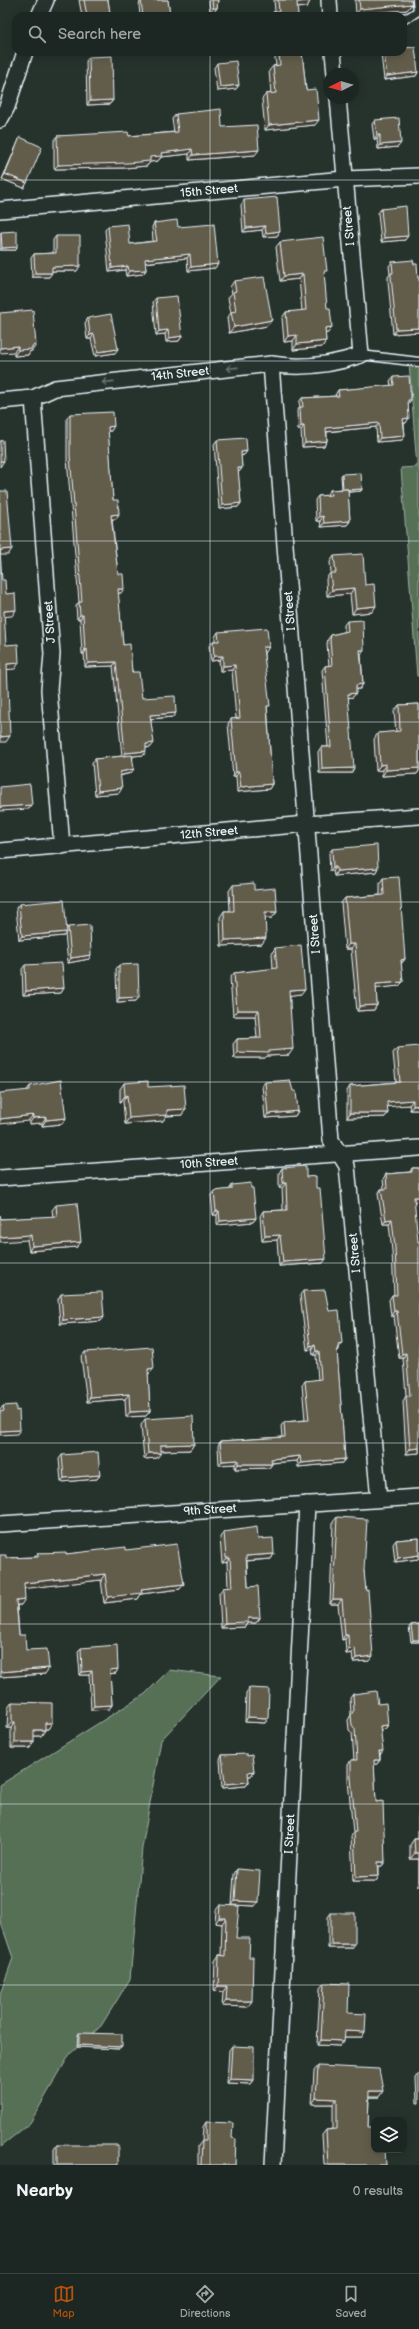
<!DOCTYPE html>
<html lang="en">
<head>
<meta charset="utf-8">
<style>
	body { margin:0; font-family:"Balsamiq Sans",sans-serif; background:#252e2a; color:#f1f3f6 }
	.controls { position:absolute; right:12px; bottom:12px; display:grid; overflow:hidden; border-radius:8px; box-shadow:0 2px 10px #0003 }
	.controls button { width:36px; height:36px; display:grid; place-items:center; padding:0; border:0; border-bottom:1px solid #3a4340; background:#1c2622; color:#f1f3f6; font:20px sans-serif }
	.compass { position:absolute; left:323px; top:68px; width:36px; height:36px; border-radius:50%; background:#1c2622; box-shadow:0 2px 10px #0003; rotate:265deg }
	.list { margin:0; padding:0; list-style:none }
	h2 { display:flex; justify-content:space-between; align-items:center; height:52px; margin:0; padding:0 16px; font-size:17px }
	h2 small { font-size:13px; font-weight:400; color:#a0a5a5 }
	.icon { flex:none; width:22px; height:22px; fill:none; stroke:currentColor; stroke-width:2; stroke-linecap:round; stroke-linejoin:round }
	.map { position:relative; flex:none; width:419px; height:2165px; overflow:hidden }
	.search { position:absolute; background:#1c2622; box-shadow:0 2px 10px #0003; left:12px; right:12px; top:12px; height:44px; display:flex; align-items:center; gap:10px; box-sizing:border-box; padding:0 14px; border-radius:12px; color:#a0a5a5; font-size:15px }
	.sheet { height:108px; background:#1c2622 }
	nav { display:flex; justify-content:space-around; align-items:center; box-sizing:border-box; height:56px; border-top:1px solid #3a4340; background:#1c2622; font-size:11px; color:#a0a5a5 }
	nav a { display:grid; justify-items:center; gap:2px }
	nav .on { color:#b45309 }
	.map>svg:first-child { display:block }
</style>
</head>
<body>
<div class="map">
<svg width="419" height="2165" viewBox="0 0 419 2165">
	<rect width="100%" height="100%" fill="#26332d"/>
	<filter id="ink" filterUnits="userSpaceOnUse"><feTurbulence type="fractalNoise" baseFrequency=".025" numOctaves="2"/><feDisplacementMap in="SourceGraphic" scale="8" xChannelSelector="R" yChannelSelector="G"/><feConvolveMatrix kernelMatrix="1 2 1 2 8 2 1 2 1" color-interpolation-filters="sRGB"/></filter>
	<g filter="url(#ink)">
		<g fill="#576f54" stroke="#a0b0a6">
			<polygon points="419,360 419,676 417,676 401,468 417,467 409,361"/>
			<polygon points="169,1670 221,1676 161,1740 142,1848 130,1979 101,2026 70,2054 30,2123 0,2147 0,1994 13,1958 0,1920 0,1785 145,1694"/>
		</g>
		<g fill="none" stroke-linecap="round" stroke-linejoin="round">
			<defs>
				<g id="service">
					<polyline points="403,18 409,17 418,11 417,0"/>
					<polyline points="361,355 419,362"/>
				</g>
				<g id="minor">
					<polyline points="329,0 330,16"/>
					<polyline points="39,16 46,0"/>
					<polyline points="333,52 335,74"/>
					<polyline points="0,120 7,107 25,52"/>
					<polyline points="0,210 345,179 419,176"/>
					<polyline points="271,364 331,1140 347,1166 379,1499"/>
					<polyline points="33,398 52,654 49,690 62,846"/>
					<path d="M0,401L33,398L55,388L271,364C301,369 332,365 361,355L338,98"/>
					<polyline points="0,851 307,824 419,816"/>
					<polyline points="0,1178 419,1148"/>
					<polyline points="0,1524 419,1497"/>
					<polyline points="273,2165 307,1504"/>
				</g>
			</defs>
			<use href="#service" stroke="#e8f1f8" stroke-width="11"/>
			<use href="#minor" stroke="#e8f1f8" stroke-width="18"/>
			<use href="#service" stroke="#26332d" stroke-width="8"/>
			<use href="#minor" stroke="#26332d" stroke-width="15"/>
		</g>
		<g fill="#545040" stroke="#e8f1f8">
			<polygon points="79,0 108,0 110,13 108,16 82,16"/>
			<polygon points="140,0 168,0 170,16 140,16 139,5 140,2"/>
			<polygon points="209,0 218,0 217,8 214,12 210,12"/>
			<polygon points="274,0 310,0 310,1 307,7 297,8 298,16 271,16 273,12 275,12"/>
			<polygon points="355,0 411,0 412,4 407,10 356,14"/>
			<polygon points="274,52 302,52 306,90 315,125 265,130 262,99 266,94 271,93 269,71 273,66 276,65"/>
			<polygon points="383,52 403,52 418,72 416,76 384,80 381,54"/>
			<polygon points="89,57 113,100 110,104 87,105 86,61"/>
			<polygon points="217,63 239,85 236,89 217,91 214,68"/>
			<polygon points="176,114 222,127 255,155 189,160 189,154 161,157 158,161 150,162 147,166 125,168 54,169 54,141 57,136 129,136 174,132 172,119"/>
			<polygon points="375,120 398,147 378,149 377,139 374,139 372,124"/>
			<polygon points="20,137 24,188 2,179 18,142"/>
			<polygon points="244,200 280,231 277,236 263,237 262,230 243,232 241,205"/>
			<polygon points="381,209 405,240 381,242 378,213"/>
			<polygon points="154,223 178,227 218,264 215,268 188,271 187,258 145,263 146,270 143,274 126,276 125,270 109,272 105,230 108,226 130,244 153,241 152,227"/>
			<polygon points="1,232 16,250 0,250 0,233"/>
			<polygon points="56,236 77,271 52,271 49,277 32,277 31,258 34,254 53,253 53,240"/>
			<polygon points="280,242 324,275 328,333 325,333 326,341 322,347 293,350 293,341 284,342 282,318 286,312 302,311 299,279 280,281 276,247"/>
			<polygon points="392,262 414,264 418,278 419,278 419,332 393,334 388,281 388,277 390,274 389,266"/>
			<polygon points="234,281 267,326 229,333 227,318 231,313 228,298 232,293 230,287"/>
			<polygon points="156,298 182,336 179,341 166,342 165,334 156,335 153,302"/>
			<polygon points="0,313 32,351 30,351 28,355 14,356 14,352"/>
			<polygon points="88,318 115,353 95,356 91,339 87,339 85,323"/>
			<polygon points="393,377 411,400 408,404 406,423 404,423 405,436 402,440 377,442 376,427 327,432 327,441 324,446 302,447 301,430 298,430 297,411 300,407 299,402 302,398 336,396 335,395 338,390 391,386 390,381"/>
			<polygon points="70,414 111,431 108,431 113,500 116,519 112,519 118,574 121,593 118,593 123,645 142,698 173,717 151,719 151,747 146,748 144,755 133,756 131,773 120,776 119,793 95,795 92,763 95,759 122,756 113,666 85,667 84,654 82,654 80,619 77,619 76,606 79,602 67,459 67,418"/>
			<polygon points="217,440 247,451 244,455 241,456 242,468 239,472 238,472 241,503 238,507 219,509 214,444"/>
			<polygon points="342,474 362,489 361,491 348,492 350,521 347,525 321,527 320,521 316,521 315,500 318,496 328,495 327,494 330,490 342,489 341,476"/>
			<polygon points="334,556 365,585 372,612 352,614 350,594 327,596 326,579 330,573 331,573 330,562"/>
			<polygon points="347,621 361,654 363,684 360,689 356,689 353,697 348,698 352,773 319,773 318,752 321,747 328,747 322,670 325,666 329,666 327,644 328,639 331,635 344,632 344,625"/>
			<polygon points="218,632 266,652 264,652 272,784 269,789 237,792 236,776 233,777 228,724 231,719 236,719 232,670 220,671 219,660 211,661 209,646 213,641 215,641 215,637"/>
			<polygon points="419,704 419,771 417,774 382,776 382,770 376,771 374,739 378,733 396,732 394,711 399,705"/>
			<polygon points="332,849 376,872 334,876 333,871 330,871 329,853"/>
			<polygon points="383,878 405,959 401,964 403,982 399,986 376,988 377,1005 374,1010 357,1011 351,949 345,949 341,903 345,898 380,895 380,883"/>
			<polygon points="233,885 254,890 277,912 272,918 265,918 262,944 221,946 220,917 224,911 230,911 229,891"/>
			<polygon points="19,904 66,930 68,927 89,959 68,963 65,934 64,936 19,940 16,908"/>
			<polygon points="275,948 301,994 290,995 289,1055 267,1056 265,1058 234,1058 233,1044 237,1039 257,1038 255,1016 233,1016 230,978 234,973 273,969 272,953"/>
			<polygon points="25,965 64,988 61,993 23,995 22,969"/>
			<polygon points="119,965 139,997 136,1001 117,1002 116,969"/>
			<polygon points="397,1048 419,1110 410,1110 409,1105 387,1106 388,1113 385,1117 347,1118 347,1091 350,1086 396,1082 393,1053"/>
			<polygon points="265,1082 298,1111 295,1116 265,1118 262,1086"/>
			<polygon points="124,1083 148,1087 182,1115 166,1116 163,1121 125,1124 123,1101 120,1102 120,1089"/>
			<polygon points="30,1086 66,1118 62,1124 42,1126 42,1123 29,1124 27,1090"/>
			<polygon points="282,1168 306,1177 323,1263 279,1266 277,1240 262,1241 260,1216 263,1211 283,1210 282,1188 279,1188 279,1173"/>
			<polygon points="412,1168 419,1168 419,1201 414,1201 419,1453 406,1454 403,1401 406,1396 403,1358 399,1358 394,1316 391,1316 389,1300 392,1295 394,1295 392,1251 389,1224 383,1224 378,1194 381,1189 384,1189 383,1179 386,1174 410,1172"/>
			<polygon points="232,1185 256,1218 253,1222 217,1225 217,1215 213,1215 211,1195 214,1191 229,1190"/>
			<polygon points="56,1205 77,1247 29,1251 27,1240 1,1219 53,1217 52,1210"/>
			<polygon points="303,1291 329,1311 339,1348 339,1350 337,1352 345,1459 342,1463 298,1467 297,1461 272,1463 272,1464 269,1468 235,1469 235,1464 219,1465 218,1446 220,1441 282,1437 281,1426 284,1422 305,1420 302,1385 305,1381 318,1380 316,1355 313,1355 312,1349 307,1350 300,1295"/>
			<polygon points="61,1294 104,1317 101,1321 60,1324 58,1299"/>
			<polygon points="85,1352 154,1368 150,1373 148,1374 150,1411 146,1416 126,1417 125,1399 87,1402 81,1357"/>
			<polygon points="3,1406 17,1434 0,1412 0,1410"/>
			<polygon points="145,1419 194,1444 190,1450 161,1451 157,1458 144,1459 141,1425"/>
			<polygon points="62,1455 100,1475 97,1479 61,1482 59,1459"/>
			<polygon points="337,1517 364,1571 369,1661 353,1662 352,1653 346,1654 345,1639 342,1640 338,1604 330,1604 333,1522"/>
			<polygon points="224,1532 258,1539 274,1554 271,1559 247,1561 248,1587 260,1618 256,1623 247,1623 245,1627 221,1628 219,1593 223,1588 228,1588 227,1562 222,1563 220,1537"/>
			<polygon points="419,1538 419,1557 418,1559 395,1562 393,1544 396,1540"/>
			<polygon points="126,1550 180,1589 141,1594 138,1599 104,1603 101,1580 24,1588 21,1605 17,1605 19,1635 26,1650 45,1674 0,1677 6,1558 35,1557 38,1553 66,1554"/>
			<polygon points="419,1624 419,1642 411,1642 409,1627 411,1625"/>
			<polygon points="81,1648 116,1673 110,1674 112,1705 109,1709 91,1710 89,1675 80,1675 78,1651"/>
			<polygon points="249,1688 268,1718 265,1723 245,1722 246,1693"/>
			<polygon points="353,1694 378,1704 388,1725 385,1729 381,1730 380,1760 377,1764 374,1764 376,1802 385,1862 382,1866 379,1866 379,1876 376,1881 353,1881 351,1836 353,1833 348,1781 348,1765 351,1760 354,1760 352,1733 349,1730 348,1720 351,1715 350,1698"/>
			<polygon points="12,1702 52,1723 48,1729 45,1729 45,1730 41,1736 34,1736 30,1748 11,1748 11,1728 7,1728 8,1708"/>
			<polygon points="222,1755 247,1756 254,1771 251,1776 248,1776 249,1782 246,1786 222,1788 220,1760"/>
			<polygon points="419,1816 419,1887 419,1859 410,1859 410,1845 414,1839 418,1839 418,1817"/>
			<polygon points="237,1869 255,1906 232,1905 234,1874"/>
			<polygon points="220,1905 236,1938 248,2007 222,2006 223,1992 214,1991 215,1961 219,1955 221,1955 222,1924 215,1923 216,1910"/>
			<polygon points="331,1913 352,1948 328,1948 328,1917"/>
			<polygon points="324,1983 348,2013 362,2037 344,2037 340,2046 317,2045 320,1988"/>
			<polygon points="79,2033 120,2049 77,2047 78,2035"/>
			<polygon points="232,2046 254,2080 251,2084 227,2083 229,2050"/>
			<polygon points="318,2066 379,2097 369,2097 368,2127 386,2165 324,2165 322,2135 326,2130 333,2129 333,2104 312,2104 314,2071"/>
			<polygon points="419,2074 419,2103 417,2103 416,2078"/>
			<polygon points="206,2122 232,2138 235,2165 198,2165 198,2146 202,2141 203,2127"/>
			<polygon points="57,2145 118,2165 54,2165 54,2149"/>
		</g>
		<g fill="#454134" stroke="#e8f1f8">
			<polygon points="310,1 307,7 293,8 297,2"/>
			<polygon points="412,4 407,10 356,14 360,9"/>
			<polygon points="213,8 217,8 214,12 210,12"/>
			<polygon points="110,13 108,16 90,16"/>
			<polygon points="418,72 416,76 384,80 387,76"/>
			<polygon points="239,85 236,89 217,91 220,87"/>
			<polygon points="113,100 110,104 87,105 90,101"/>
			<polygon points="319,120 315,125 265,130 269,125"/>
			<polygon points="377,135 380,135 377,139 374,139"/>
			<polygon points="401,143 398,147 378,149 380,145"/>
			<polygon points="192,149 189,154 161,157 158,161 150,162 147,166 125,168 54,169 58,165 150,157 161,153"/>
			<polygon points="259,150 255,155 189,160 193,155"/>
			<polygon points="5,174 27,183 24,188 2,179"/>
			<polygon points="265,226 262,230 243,232 246,228"/>
			<polygon points="280,231 277,236 263,237 266,233"/>
			<polygon points="408,236 405,240 381,242 384,238"/>
			<polygon points="17,247 16,250 0,250 2,248"/>
			<polygon points="190,254 187,258 142,263 145,259"/>
			<polygon points="218,264 215,268 188,271 191,267"/>
			<polygon points="80,266 77,271 49,271 52,267"/>
			<polygon points="128,266 125,270 109,272 112,268"/>
			<polygon points="146,270 143,274 126,276 129,271"/>
			<polygon points="35,273 52,273 49,277 32,277"/>
			<polygon points="303,274 299,279 280,281 284,276"/>
			<polygon points="272,320 267,326 229,333 234,327"/>
			<polygon points="332,327 328,333 321,334 325,328"/>
			<polygon points="419,328 419,332 393,334 396,329"/>
			<polygon points="168,330 165,334 156,335 159,331"/>
			<polygon points="94,334 91,339 87,339 90,335"/>
			<polygon points="297,335 293,341 284,342 288,336"/>
			<polygon points="182,336 179,341 166,342 169,338"/>
			<polygon points="326,341 322,347 293,350 297,344"/>
			<polygon points="36,345 32,351 30,351 28,355 14,356 18,350 32,346"/>
			<polygon points="18,346 14,352 0,353 0,348"/>
			<polygon points="118,349 115,353 95,356 98,352"/>
			<polygon points="409,418 406,423 400,423 403,419"/>
			<polygon points="379,423 376,427 323,432 326,428"/>
			<polygon points="114,426 111,431 105,431 108,427"/>
			<polygon points="301,426 304,426 301,430 298,430"/>
			<polygon points="405,436 402,440 377,442 380,438"/>
			<polygon points="327,441 324,446 302,447 305,443"/>
			<polygon points="247,451 244,455 238,456 241,452"/>
			<polygon points="0,461 4,461 0,467"/>
			<polygon points="238,468 242,468 239,472 235,472"/>
			<polygon points="362,489 361,491 342,493 344,491"/>
			<polygon points="241,503 238,507 219,509 222,505"/>
			<polygon points="119,514 116,519 108,519 111,515"/>
			<polygon points="323,516 320,521 316,521 319,517"/>
			<polygon points="350,521 347,525 321,527 324,523"/>
			<polygon points="12,549 8,555 0,555 0,550"/>
			<polygon points="354,588 350,594 327,596 332,590"/>
			<polygon points="118,589 124,589 121,593 115,593"/>
			<polygon points="376,606 372,612 352,614 356,608"/>
			<polygon points="16,610 12,616 0,617 4,611"/>
			<polygon points="80,615 83,615 80,619 77,619"/>
			<polygon points="263,647 269,647 266,652 260,652"/>
			<polygon points="87,649 84,654 82,654 85,650"/>
			<polygon points="360,650 364,650 361,654 357,654"/>
			<polygon points="214,656 223,656 219,660 211,661"/>
			<polygon points="116,662 113,666 85,667 88,663"/>
			<polygon points="19,663 15,669 3,670 7,664"/>
			<polygon points="235,665 232,670 220,671 223,666"/>
			<polygon points="363,684 360,689 353,689 356,685"/>
			<polygon points="356,693 353,697 345,698 348,694"/>
			<polygon points="176,713 173,717 147,719 150,715"/>
			<polygon points="10,736 6,742 0,742 0,737"/>
			<polygon points="154,743 151,747 143,748 146,744"/>
			<polygon points="146,751 144,755 123,757 125,753"/>
			<polygon points="386,764 382,770 376,771 380,765"/>
			<polygon points="354,768 352,773 319,773 322,769"/>
			<polygon points="419,768 419,771 417,774 382,776 386,770"/>
			<polygon points="134,769 131,773 117,776 120,772"/>
			<polygon points="236,772 239,772 236,776 233,777"/>
			<polygon points="272,784 269,789 237,792 241,787"/>
			<polygon points="122,788 119,793 95,795 98,791"/>
			<polygon points="32,805 29,809 0,811 0,807"/>
			<polygon points="333,867 336,867 333,871 330,871"/>
			<polygon points="378,868 376,872 334,876 337,871"/>
			<polygon points="265,912 277,912 272,918 261,918"/>
			<polygon points="67,932 64,936 19,940 22,936"/>
			<polygon points="266,938 262,944 221,946 225,940"/>
			<polygon points="349,944 355,944 351,949 345,949"/>
			<polygon points="91,955 89,959 68,963 71,958"/>
			<polygon points="405,959 401,964 401,960"/>
			<polygon points="403,982 399,986 372,989 376,984"/>
			<polygon points="64,988 61,993 23,995 26,991"/>
			<polygon points="305,989 301,994 286,996 289,990"/>
			<polygon points="139,997 136,1001 117,1002 119,998"/>
			<polygon points="377,1005 374,1010 357,1011 360,1006"/>
			<polygon points="237,1010 259,1010 255,1016 233,1016"/>
			<polygon points="293,1049 289,1055 267,1056 265,1058 234,1058 237,1052"/>
			<polygon points="127,1095 123,1101 120,1102 125,1096"/>
			<polygon points="413,1100 409,1105 384,1107 387,1102"/>
			<polygon points="419,1105 419,1110 410,1110 413,1106"/>
			<polygon points="186,1109 182,1115 166,1116 163,1121 125,1124 129,1118 167,1110"/>
			<polygon points="298,1111 295,1116 265,1118 268,1114"/>
			<polygon points="350,1113 388,1113 385,1117 347,1118"/>
			<polygon points="33,1115 28,1121 0,1124 0,1119"/>
			<polygon points="46,1117 42,1123 29,1124 33,1118"/>
			<polygon points="66,1118 62,1124 42,1126 46,1120"/>
			<polygon points="283,1183 286,1183 282,1188 279,1188"/>
			<polygon points="414,1197 419,1197 419,1201 411,1202"/>
			<polygon points="216,1211 219,1211 217,1215 213,1215"/>
			<polygon points="256,1218 253,1222 217,1225 220,1221"/>
			<polygon points="392,1219 389,1224 383,1224 386,1220"/>
			<polygon points="31,1235 27,1240 0,1242 0,1237"/>
			<polygon points="280,1235 277,1240 262,1241 265,1236"/>
			<polygon points="81,1242 77,1247 29,1251 32,1246"/>
			<polygon points="326,1259 323,1263 279,1266 283,1262"/>
			<polygon points="394,1311 397,1311 394,1316 391,1316"/>
			<polygon points="104,1317 101,1321 60,1324 63,1320"/>
			<polygon points="342,1343 339,1348 336,1348 338,1344"/>
			<polygon points="315,1345 312,1349 307,1350 310,1346"/>
			<polygon points="316,1351 319,1351 316,1355 313,1355"/>
			<polygon points="406,1353 403,1358 399,1358 402,1354"/>
			<polygon points="154,1368 150,1373 144,1374 148,1369"/>
			<polygon points="129,1394 125,1399 87,1402 90,1397"/>
			<polygon points="150,1411 146,1416 126,1417 130,1412"/>
			<polygon points="20,1430 17,1434 0,1435 0,1431"/>
			<polygon points="194,1444 190,1450 156,1451 161,1445"/>
			<polygon points="419,1448 419,1453 406,1454 410,1449"/>
			<polygon points="148,1453 161,1453 157,1458 144,1459"/>
			<polygon points="300,1456 297,1461 269,1463 271,1459"/>
			<polygon points="345,1459 342,1463 298,1467 301,1463"/>
			<polygon points="238,1460 235,1464 219,1465 222,1461"/>
			<polygon points="238,1464 272,1464 269,1468 235,1469"/>
			<polygon points="100,1475 97,1479 61,1482 64,1478"/>
			<polygon points="274,1554 271,1559 243,1561 246,1556"/>
			<polygon points="419,1555 419,1557 418,1559 395,1562 398,1558"/>
			<polygon points="226,1558 230,1558 227,1562 222,1563"/>
			<polygon points="105,1574 101,1580 20,1589 24,1583"/>
			<polygon points="184,1584 180,1589 141,1594 138,1599 104,1603 108,1597 141,1589"/>
			<polygon points="25,1599 21,1605 13,1605 16,1600"/>
			<polygon points="333,1599 342,1599 338,1604 330,1604"/>
			<polygon points="248,1618 260,1618 256,1623 247,1623 245,1627 221,1628 225,1623"/>
			<polygon points="345,1635 348,1635 345,1639 342,1640"/>
			<polygon points="413,1640 419,1640 419,1642 411,1642"/>
			<polygon points="355,1648 352,1653 346,1654 349,1649"/>
			<polygon points="373,1656 369,1661 353,1662 356,1658"/>
			<polygon points="49,1668 45,1674 0,1677 0,1672"/>
			<polygon points="118,1669 116,1673 107,1674 110,1670"/>
			<polygon points="92,1671 89,1675 80,1675 82,1672"/>
			<polygon points="112,1705 109,1709 91,1710 94,1706"/>
			<polygon points="248,1717 268,1718 265,1723 245,1722"/>
			<polygon points="12,1722 15,1722 11,1728 7,1728"/>
			<polygon points="45,1723 52,1723 48,1729 41,1729"/>
			<polygon points="388,1725 385,1729 377,1730 380,1726"/>
			<polygon points="34,1730 45,1730 41,1736 30,1736"/>
			<polygon points="15,1742 34,1742 30,1748 11,1748"/>
			<polygon points="379,1751 383,1751 380,1755"/>
			<polygon points="374,1760 380,1760 377,1764 371,1765"/>
			<polygon points="254,1771 251,1776 245,1776 248,1772"/>
			<polygon points="249,1782 246,1786 222,1788 225,1784"/>
			<polygon points="415,1853 419,1853 419,1859 410,1859"/>
			<polygon points="378,1862 385,1862 382,1866 376,1866"/>
			<polygon points="379,1876 376,1881 353,1881 356,1877"/>
			<polygon points="235,1901 258,1902 255,1906 232,1905"/>
			<polygon points="219,1918 226,1918 222,1924 215,1923"/>
			<polygon points="331,1944 355,1944 352,1948 328,1948"/>
			<polygon points="218,1986 227,1986 223,1992 214,1991"/>
			<polygon points="226,2001 252,2001 248,2007 222,2006"/>
			<polygon points="345,2031 365,2032 362,2037 341,2037"/>
			<polygon points="321,2040 344,2041 340,2046 317,2045"/>
			<polygon points="79,2045 122,2047 120,2049 77,2047"/>
			<polygon points="230,2079 254,2080 251,2084 227,2083"/>
			<polygon points="369,2091 383,2091 379,2097 365,2097"/>
			<polygon points="316,2098 337,2099 333,2104 312,2104"/>
		</g>
		<g fill="#625d4b" stroke="#e8f1f8">
			<polygon points="84,0 108,0 110,13 87,16"/>
			<polygon points="143,0 168,0 170,16 143,16 141,1 143,1"/>
			<polygon points="212,0 218,0 217,8 213,8"/>
			<polygon points="278,0 310,0 310,1 297,2 298,16 274,16 273,12 279,12"/>
			<polygon points="359,0 411,0 412,4 360,9"/>
			<polygon points="415,47 418,72 387,76 384,52 403,52 403,48"/>
			<polygon points="279,52 302,52 306,90 316,89 319,120 269,125 266,94 276,93 273,66 280,65"/>
			<polygon points="112,56 113,100 90,101 89,57"/>
			<polygon points="236,61 239,85 220,87 217,63"/>
			<polygon points="221,109 222,127 257,125 259,150 193,155 192,149 161,153 162,156 150,157 150,161 128,163 58,165 57,136 128,132 129,136 178,132 176,114"/>
			<polygon points="399,118 401,143 380,145 380,135 377,135 375,120"/>
			<polygon points="20,137 42,147 27,183 5,174"/>
			<polygon points="277,197 280,231 266,233 265,226 246,228 244,200"/>
			<polygon points="406,206 408,236 384,238 381,209"/>
			<polygon points="177,220 178,227 214,224 218,264 191,267 190,254 145,259 146,270 129,271 128,266 112,268 108,226 128,224 130,244 157,241 154,223"/>
			<polygon points="17,231 17,247 2,248 1,232"/>
			<polygon points="56,236 80,236 80,266 52,267 52,273 35,273 34,254 56,253"/>
			<polygon points="323,237 327,271 324,271 327,308 330,308 332,327 325,328 326,341 297,344 297,335 288,336 286,312 306,310 303,274 284,276 280,242"/>
			<polygon points="413,260 414,264 417,264 418,278 419,278 419,328 396,329 391,276 391,273 393,273 392,262"/>
			<polygon points="264,277 272,320 234,327 231,312 236,311 233,292 236,291 234,281"/>
			<polygon points="177,296 182,336 169,338 168,330 159,331 156,298"/>
			<polygon points="33,310 36,345 32,346 32,349 18,350 18,346 0,348 0,313"/>
			<polygon points="111,314 118,349 98,352 94,334 90,335 88,318"/>
			<polygon points="409,376 411,400 408,400 409,418 403,419 405,436 380,438 379,423 326,428 327,441 305,443 304,426 301,426 300,407 303,407 302,398 339,396 338,390 394,385 393,377"/>
			<polygon points="113,412 114,426 108,427 113,500 118,500 119,514 111,515 118,574 123,574 124,589 118,589 123,645 130,644 132,672 139,672 142,698 175,696 176,713 150,715 154,743 146,744 146,751 125,753 116,662 88,663 87,649 85,650 83,615 80,615 79,602 82,602 70,455 70,414"/>
			<polygon points="246,438 247,451 241,452 242,468 238,468 241,503 222,505 217,440"/>
			<polygon points="3,440 4,461 0,461 0,441"/>
			<polygon points="361,473 362,489 348,490 348,489 343,489 342,474"/>
			<polygon points="348,489 350,521 324,523 323,516 319,517 318,496 331,495 330,490"/>
			<polygon points="0,491 7,491 12,549 0,550 2,580 5,580 6,594 15,593 16,610 4,611 6,645 18,644 19,663 7,664 10,736 0,737"/>
			<polygon points="363,554 365,585 374,584 376,606 356,608 354,588 332,590 330,573 336,573 334,556"/>
			<polygon points="363,620 364,650 360,650 363,684 356,685 356,693 348,694 354,768 322,769 321,747 331,747 325,666 332,665 330,640 331,635 348,631 347,621"/>
			<polygon points="267,628 269,647 263,647 270,706 267,706 272,784 241,787 239,772 236,772 231,719 240,718 235,665 223,666 223,656 214,656 213,641 219,641 218,632"/>
			<polygon points="419,704 419,768 386,770 386,764 380,765 378,733 400,731 399,705"/>
			<polygon points="132,755 134,769 120,772 122,788 98,791 95,759"/>
			<polygon points="30,784 32,805 0,807 0,787"/>
			<polygon points="377,845 378,868 337,871 336,867 333,867 332,849"/>
			<polygon points="399,877 405,959 401,960 403,982 376,984 377,1005 360,1006 355,944 349,944 345,898 384,895 383,878"/>
			<polygon points="254,883 254,890 275,888 277,912 265,912 266,938 225,940 224,911 234,911 233,885"/>
			<polygon points="64,900 67,932 22,936 19,904"/>
			<polygon points="90,925 91,955 71,958 68,927"/>
			<polygon points="301,945 305,989 289,990 293,1049 269,1051 269,1053 237,1052 237,1039 261,1038 259,1010 237,1010 234,973 277,968 275,948"/>
			<polygon points="62,963 64,988 26,991 25,965"/>
			<polygon points="138,964 139,997 119,998 119,965"/>
			<polygon points="419,1046 419,1105 413,1106 413,1100 387,1102 388,1113 350,1113 350,1086 400,1082 397,1048"/>
			<polygon points="61,1080 66,1118 46,1120 46,1117 33,1118 33,1115 0,1119 0,1093 30,1090 30,1086"/>
			<polygon points="290,1080 293,1091 296,1091 298,1111 268,1114 265,1082"/>
			<polygon points="148,1081 148,1087 184,1085 186,1109 167,1110 167,1115 129,1118 127,1095 125,1096 124,1083"/>
			<polygon points="306,1166 306,1177 316,1176 316,1188 320,1188 326,1259 283,1262 280,1235 265,1236 263,1211 287,1210 286,1183 283,1183 282,1168"/>
			<polygon points="412,1168 419,1168 419,1197 414,1197 418,1242 419,1241 419,1448 410,1449 406,1396 410,1396 406,1353 402,1354 397,1311 394,1311 392,1295 397,1295 395,1247 392,1219 386,1220 381,1189 387,1189 386,1174 412,1172"/>
			<polygon points="251,1183 251,1188 253,1188 256,1218 220,1221 219,1211 216,1211 214,1191 232,1189 232,1185"/>
			<polygon points="77,1203 81,1242 32,1246 31,1235 0,1237 0,1215 1,1219 57,1216 56,1205"/>
			<polygon points="325,1290 329,1311 339,1310 342,1343 338,1344 339,1350 337,1350 345,1459 301,1463 300,1456 271,1459 272,1464 238,1464 238,1460 222,1461 220,1441 285,1437 284,1422 309,1420 305,1381 321,1379 319,1351 316,1351 315,1345 310,1346 303,1291"/>
			<polygon points="102,1292 104,1317 63,1320 61,1294"/>
			<polygon points="152,1347 154,1368 148,1369 150,1411 130,1412 129,1394 90,1397 85,1352"/>
			<polygon points="16,1405 16,1411 19,1410 20,1430 0,1431 0,1412 4,1411 3,1406"/>
			<polygon points="193,1416 194,1444 161,1445 161,1453 148,1453 145,1419"/>
			<polygon points="98,1452 100,1475 64,1478 62,1455"/>
			<polygon points="337,1517 367,1519 364,1571 366,1591 368,1590 373,1656 356,1658 355,1648 349,1649 348,1635 345,1635 342,1599 333,1599"/>
			<polygon points="257,1527 258,1539 273,1538 274,1554 246,1556 248,1587 258,1586 260,1618 248,1618 248,1622 225,1623 223,1588 232,1587 230,1558 226,1558 224,1532"/>
			<polygon points="419,1538 419,1555 398,1558 396,1540"/>
			<polygon points="177,1544 184,1584 141,1589 142,1593 108,1597 105,1574 24,1583 25,1599 16,1600 19,1635 25,1635 26,1650 47,1649 49,1668 0,1672 0,1555 6,1555 6,1558 38,1557 38,1553 66,1552 66,1554 126,1547 126,1550"/>
			<polygon points="419,1624 419,1640 413,1640 411,1625"/>
			<polygon points="117,1645 118,1669 110,1670 112,1705 94,1706 92,1671 82,1672 81,1648"/>
			<polygon points="249,1688 269,1689 268,1718 248,1717"/>
			<polygon points="376,1691 378,1704 386,1703 388,1725 380,1726 383,1751 379,1751 380,1760 374,1760 376,1802 383,1801 385,1862 378,1862 379,1876 356,1877 354,1832 356,1832 351,1777 351,1760 357,1760 355,1729 352,1725 351,1715 354,1710 353,1694"/>
			<polygon points="12,1702 52,1703 52,1723 45,1723 45,1730 34,1730 34,1742 15,1742 15,1722 12,1722"/>
			<polygon points="247,1754 247,1756 252,1755 254,1771 248,1772 249,1782 225,1784 222,1755"/>
			<polygon points="414,1839 419,1839 419,1853 415,1853"/>
			<polygon points="237,1869 260,1871 258,1902 235,1901"/>
			<polygon points="220,1905 239,1906 236,1938 250,1938 249,1957 253,1957 252,2001 226,2001 227,1986 218,1986 219,1955 225,1956 226,1918 219,1918"/>
			<rect x="331" y="1913" width="24" height="31"/>
			<polygon points="324,1983 349,1984 348,2013 366,2014 365,2032 345,2031 344,2041 321,2040"/>
			<polygon points="79,2033 122,2034 122,2047 79,2045"/>
			<polygon points="232,2046 254,2047 254,2080 230,2079"/>
			<polygon points="318,2066 379,2069 383,2091 369,2091 368,2127 374,2127 374,2150 385,2150 386,2165 328,2165 326,2130 337,2129 337,2099 316,2098"/>
			<polygon points="206,2122 233,2123 232,2138 236,2139 235,2165 201,2165 202,2141 206,2141"/>
			<rect x="57" y="2145" width="61" height="20"/>
		</g>
		<defs><path id="oneway-shaft" d="M-6 0H5M1.5-3L5.5 0L1.5 3" fill="none" stroke-width="1.6" stroke-linecap="round" stroke-linejoin="round"/></defs>
		<g stroke="#6a7674">
			<use href="#oneway-shaft" transform="translate(232 368) rotate(174)"/>
			<use href="#oneway-shaft" transform="translate(108 382) rotate(174)"/>
		</g>
	</g>
	<path fill="none" stroke="#e8f1f8" stroke-width="1" stroke-opacity="0.55" d="M210,0V16M210,52V2165M0,180H419M0,361H419M0,541H419M0,722H419M0,902H419M0,1082H419M0,1263H419M0,1443H419M0,1624H419M0,1804H419M0,1985H419"/>
	<g text-anchor="middle" dominant-baseline="central" stroke-width="3" stroke-linejoin="round" paint-order="stroke">
		<g font-size="12" fill="#e8f1f8" stroke="#26332d">
			<text transform="translate(209 191) rotate(-5)">15th Street</text>
			<text transform="translate(349 226) rotate(-95)">I Street</text>
			<text transform="translate(180 374) rotate(-6)">14th Street</text>
			<text transform="translate(290 611) rotate(-94)">I Street</text>
			<text transform="translate(50 622) rotate(-94)">J Street</text>
			<text transform="translate(209 833) rotate(-5)">12th Street</text>
			<text transform="translate(315 934) rotate(-94)">I Street</text>
			<text transform="translate(209 1163) rotate(-4)">10th Street</text>
			<text transform="translate(355 1253) rotate(-95)">I Street</text>
			<text transform="translate(210 1510) rotate(-4)">9th Street</text>
			<text transform="translate(290 1834) rotate(-87)">I Street</text>
		</g>
	</g>
</svg>
<div class="controls">
<button><svg class="icon" aria-label="layers" viewBox="0 0 24 24"><path d="M12 4l9 5-9 5-9-5zM3 14l9 5 9-5"/></svg></button>
</div>
<svg class="compass" viewBox="-18 -18 36 36"><path d="M0-13l5 13h-10z" fill="#e53935"/><path d="M0 13l5-13h-10z" fill="#a0a5a5"/></svg>
<div class="search"><svg class="icon" aria-label="search" viewBox="0 0 24 24"><circle cx="10" cy="10" r="6"/><path d="M15 15l6 6"/></svg>Search here</div>
</div>
<section class="sheet">
<h2>Nearby<small>0 results</small></h2>
<ul class="list">
</ul>
</section>
<nav>
<a class="on"><svg class="icon" aria-label="map" viewBox="0 0 24 24"><path d="M3 6l6-2 6 2 6-2v14l-6 2-6-2-6 2zM9 4v14M15 6v14"/></svg>Map</a>
<a><svg class="icon" aria-label="directions" viewBox="0 0 24 24"><path d="M12 3l9 9-9 9-9-9zM9 14v-3h6M13 9l2 2-2 2"/></svg>Directions</a>
<a><svg class="icon" aria-label="saved" viewBox="0 0 24 24"><path d="M7 4h10v16l-5-4-5 4z"/></svg>Saved</a>
</nav>
</body>
</html>
